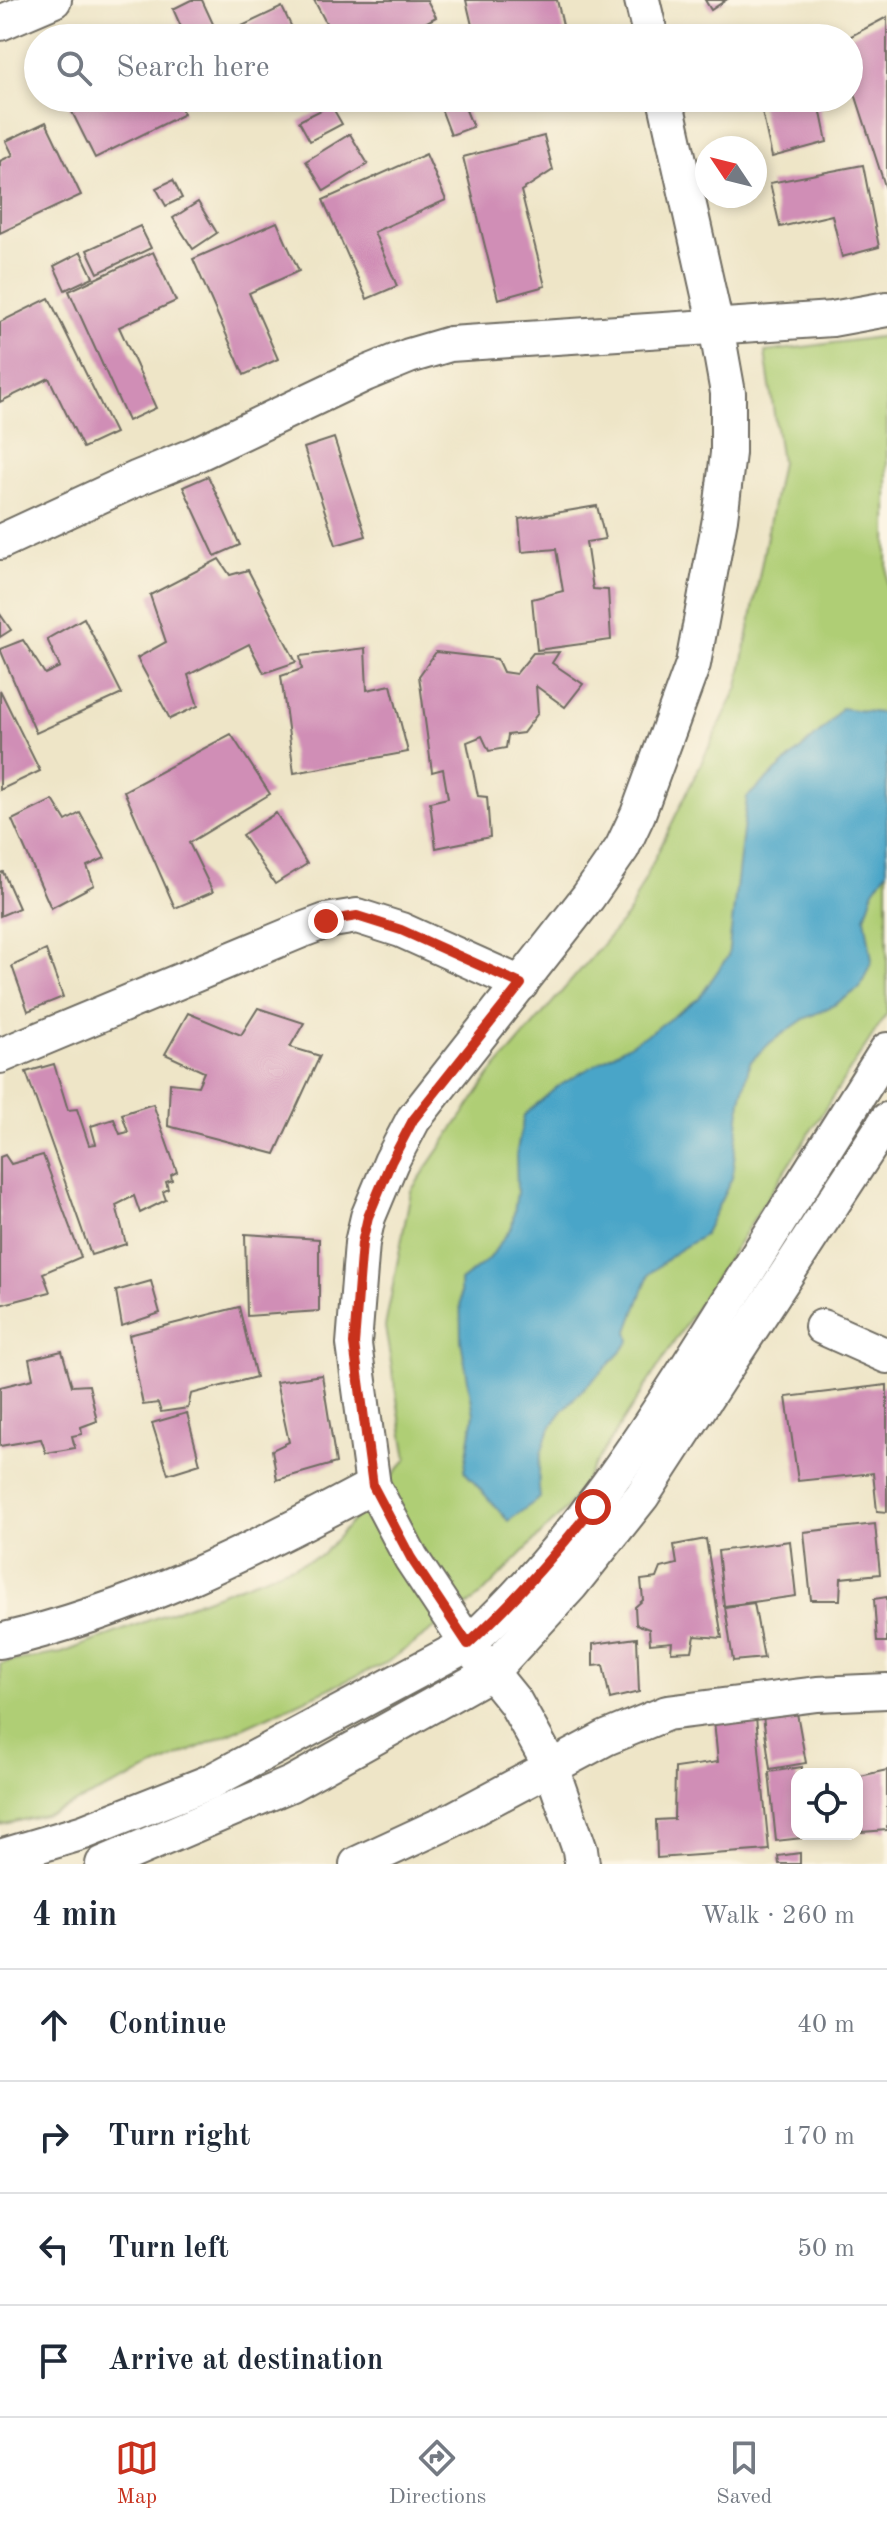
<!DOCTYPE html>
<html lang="en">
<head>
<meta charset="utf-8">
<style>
	body { margin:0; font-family:"Old Standard TT",serif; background:#f2f2f3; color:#1f2937 }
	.controls { position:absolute; right:24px; bottom:24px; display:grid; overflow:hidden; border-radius:16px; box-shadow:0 4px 12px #0003 }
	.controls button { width:72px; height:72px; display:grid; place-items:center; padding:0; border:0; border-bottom:2px solid #e0e1e3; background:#fff; color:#1f2937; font:40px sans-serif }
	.compass { position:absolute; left:695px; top:136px; width:72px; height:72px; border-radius:50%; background:#fff; box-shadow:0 4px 12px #0003; rotate:305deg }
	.stop { position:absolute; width:24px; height:24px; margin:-18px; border:6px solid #c8321e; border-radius:50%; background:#fff }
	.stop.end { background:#c8321e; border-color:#fff; box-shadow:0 2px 8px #0008 }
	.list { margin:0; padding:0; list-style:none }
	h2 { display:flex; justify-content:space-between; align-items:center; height:104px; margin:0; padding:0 32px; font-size:34px }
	h2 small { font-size:26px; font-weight:400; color:#747a83 }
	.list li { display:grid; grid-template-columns:52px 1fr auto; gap:24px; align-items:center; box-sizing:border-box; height:112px; padding:0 32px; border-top:2px solid #e0e1e3 }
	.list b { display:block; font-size:30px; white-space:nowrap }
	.list em { font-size:26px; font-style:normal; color:#747a83 }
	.icon { flex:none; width:44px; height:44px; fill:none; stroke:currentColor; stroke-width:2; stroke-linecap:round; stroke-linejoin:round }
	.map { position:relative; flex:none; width:887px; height:1864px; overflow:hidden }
	.search { position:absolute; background:#fff; box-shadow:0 4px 12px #0003; left:24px; right:24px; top:24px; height:88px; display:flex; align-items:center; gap:20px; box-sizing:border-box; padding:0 28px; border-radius:44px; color:#747a83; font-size:30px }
	.sheet { height:552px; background:#fff }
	nav { display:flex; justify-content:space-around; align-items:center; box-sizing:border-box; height:112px; border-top:2px solid #e0e1e3; background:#fff; font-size:22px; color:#747a83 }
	nav a { display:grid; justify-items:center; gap:4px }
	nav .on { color:#c8321e }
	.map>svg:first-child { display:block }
</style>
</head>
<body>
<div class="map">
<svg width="887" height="1864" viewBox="0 0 887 1864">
	<rect width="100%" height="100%" fill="#fcf5e5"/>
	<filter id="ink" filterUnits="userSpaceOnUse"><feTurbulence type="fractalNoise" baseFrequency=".0125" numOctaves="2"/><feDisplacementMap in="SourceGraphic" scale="16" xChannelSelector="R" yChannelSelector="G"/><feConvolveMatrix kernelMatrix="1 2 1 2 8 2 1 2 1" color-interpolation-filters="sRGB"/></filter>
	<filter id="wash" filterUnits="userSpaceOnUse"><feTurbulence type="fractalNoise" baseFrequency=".006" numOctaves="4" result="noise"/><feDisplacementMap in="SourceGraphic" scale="32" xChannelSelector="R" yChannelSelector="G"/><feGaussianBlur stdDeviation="1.8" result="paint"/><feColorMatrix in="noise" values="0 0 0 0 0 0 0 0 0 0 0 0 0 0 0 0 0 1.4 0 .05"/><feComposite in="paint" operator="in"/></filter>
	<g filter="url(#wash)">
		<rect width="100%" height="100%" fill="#eee5c7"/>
		<polygon fill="#afce75" stroke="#6d7c50" stroke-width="2" points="887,336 887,1013 566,1509 479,1597 386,1663 53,1813 0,1825 0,1663 62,1653 322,1555 407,1459 385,1327 411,1191 490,1075 627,916 738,687 781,462 765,352"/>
		<path fill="#4aa5c8" stroke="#3a687a" stroke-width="2" d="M841,708L887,714V871L874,890L865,917L872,960L860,988L834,1005L804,1019L771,1042L750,1062L741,1101L732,1178L704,1235L676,1252L649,1274L628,1331L630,1341C586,1397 529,1414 540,1498L508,1521L464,1471L474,1414L461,1341L460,1281L489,1259L512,1226L517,1192L516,1155L524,1115L557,1087L651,1032L699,998L728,956L747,797L827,726Z"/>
		<g id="blocks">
			<g fill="#d08eb6">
				<polygon points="191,0 202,0 219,37 282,7 297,38 186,38 173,9"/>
				<polygon points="314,0 427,0 436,17 398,38 334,38"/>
				<polygon points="466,0 557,0 566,38 475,38"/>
				<polygon points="705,0 726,0 711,10"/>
				<polygon points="887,17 887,189 886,189 849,75 849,37"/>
				<polygon points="65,98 176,98 184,114 95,158"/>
				<polygon points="437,98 461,98 473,127 451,135"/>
				<polygon points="759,98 818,98 827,142 772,157"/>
				<polygon points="331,105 342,124 310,141 299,121"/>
				<polygon points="46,122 81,195 0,233 0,161 13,155 6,141"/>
				<polygon points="350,134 368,164 324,191 306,161"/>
				<polygon points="544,136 553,170 521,191 545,286 498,299 463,157"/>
				<polygon points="426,154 446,200 374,232 397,286 367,299 323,200"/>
				<polygon points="863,165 879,247 842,257 832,215 780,227 770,183"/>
				<polygon points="173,180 182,198 166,206 156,188"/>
				<polygon points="198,202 217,233 193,249 173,218"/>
				<polygon points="277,222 299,271 249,293 278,359 244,375 193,259"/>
				<polygon points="140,226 151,248 98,273 87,250"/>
				<polygon points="81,252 93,277 65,290 54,266"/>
				<polygon points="153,252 176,301 119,327 156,408 128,421 69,291"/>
				<polygon points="49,298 115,433 83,448 49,378 0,402 0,322"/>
				<polygon points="334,438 366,536 336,545 304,448"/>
				<polygon points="208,476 240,545 215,556 183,487"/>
				<polygon points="597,506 605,539 586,542 593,589 608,590 611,640 537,650 532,599 563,591 556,549 522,552 519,519"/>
				<polygon points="219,559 230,575 248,570 296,662 264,673 249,644 188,675 198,706 170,719 137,658 166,642 150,595"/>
				<polygon points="0,614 11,630 0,637"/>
				<polygon points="84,618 122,694 36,733 0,649 23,640 45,674 60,667 47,639"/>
				<polygon points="365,648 367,690 391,685 408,752 294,773 281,676 302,669 300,656"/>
				<polygon points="436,652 497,659 503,672 516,674 533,653 559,652 552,663 583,684 565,707 536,686 538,713 523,733 508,735 506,748 489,751 482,736 467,742 478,796 487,797 490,837 436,848 430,802 448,798 443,769 432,772 419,676"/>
				<polygon points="0,690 40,771 0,790"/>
				<polygon points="231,734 270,794 189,843 213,892 175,908 124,791"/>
				<polygon points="53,800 66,821 80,813 105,858 87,866 94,885 51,908 12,820"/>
				<polygon points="276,813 307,864 275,884 242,835"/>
				<polygon points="3,872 19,908 0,916 0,873"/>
				<polygon points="46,950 63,997 28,1011 12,966"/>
				<polygon points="258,1008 304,1023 290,1047 320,1056 275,1154 168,1126 170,1083 198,1086 204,1072 165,1054 188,1013 241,1035"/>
				<polygon points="54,1064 68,1110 77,1109 89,1145 96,1144 91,1126 114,1119 120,1134 128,1132 122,1114 153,1104 177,1172 171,1175 172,1180 166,1182 168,1189 163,1192 166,1200 140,1213 134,1196 116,1205 126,1244 91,1255 26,1072"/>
				<polygon points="5,1155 11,1164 43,1155 81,1257 43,1273 50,1292 0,1305 0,1157"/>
				<polygon points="245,1234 319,1239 319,1311 247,1316"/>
				<polygon points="151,1281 160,1313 122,1326 116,1291"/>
				<polygon points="239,1307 256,1377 191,1394 188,1408 161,1412 158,1403 143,1405 129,1335"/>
				<polygon points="62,1351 72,1386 89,1385 97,1421 81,1427 82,1434 72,1436 75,1448 46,1453 41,1439 0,1446 0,1387 33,1379 29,1359"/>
				<polygon points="322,1375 336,1463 277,1480 272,1450 289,1442 276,1382"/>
				<polygon points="887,1385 887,1512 877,1511 873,1473 798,1481 786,1397"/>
				<polygon points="187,1413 200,1464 168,1474 152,1423"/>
				<polygon points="875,1524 880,1574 841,1578 840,1600 811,1600 804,1532"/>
				<polygon points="706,1539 722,1638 695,1636 692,1651 671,1652 672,1642 650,1644 649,1629 636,1624 635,1607 643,1600 641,1580 657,1578 661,1568 677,1564 674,1545"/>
				<polygon points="790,1541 796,1596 724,1606 718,1551"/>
				<polygon points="887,1597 887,1642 877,1642 874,1599"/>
				<polygon points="754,1603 764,1658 733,1661 725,1607"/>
				<polygon points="637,1638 639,1692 610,1699 603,1665 593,1666 593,1644"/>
				<polygon points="797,1713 806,1763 770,1769 763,1716"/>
				<polygon points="756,1717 769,1850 657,1858 656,1820 674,1819 675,1768 718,1762 714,1721"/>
				<polygon points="802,1767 802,1774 797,1774 797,1834 820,1834 820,1836 776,1841 769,1772"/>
				<polygon points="887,1770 887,1830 862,1832 860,1776"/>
				<polygon points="800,1853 800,1864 779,1864 778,1856"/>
			</g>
		</g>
	</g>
	<g filter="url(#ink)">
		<use href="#blocks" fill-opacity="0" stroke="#6f6c62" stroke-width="2"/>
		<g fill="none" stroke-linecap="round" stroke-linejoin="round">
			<defs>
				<g id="minor">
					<polyline points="642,0 651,38"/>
					<polyline points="0,23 54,0"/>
					<polyline points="0,542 138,478 199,453 365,374 409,356 450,344 832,319 887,309"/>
					<polyline points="0,1056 302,930 326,921 357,916 401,930 521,984"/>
					<polyline points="822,1327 887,1356"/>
					<path d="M0,1641C135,1610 252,1551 373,1486"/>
					<path d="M0,1857L84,1832L210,1782L468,1644C573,1548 647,1432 722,1312C777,1225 832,1137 887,1050"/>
					<polyline points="103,1864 291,1784 490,1673 571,1585 642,1496 887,1120"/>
					<polyline points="357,1864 452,1820 606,1738 667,1713 817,1694 887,1691"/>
					<polyline points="582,1864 580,1850 551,1767 515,1702 468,1644 411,1558 373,1486 354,1344 362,1243 368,1217 391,1162 413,1120 588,897 622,848 638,814 693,664 720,519 728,453 728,393 716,326 665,98"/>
				</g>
			</defs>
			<use href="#minor" stroke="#6f6c62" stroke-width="38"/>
			<use href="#minor" stroke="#fff" stroke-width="34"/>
		</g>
	</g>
	<g fill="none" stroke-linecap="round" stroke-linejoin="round" filter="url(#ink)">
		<path stroke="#c8321e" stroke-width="10" d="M326,921L357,916L401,930L521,984L413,1120L391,1162L368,1217L362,1243L354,1344L373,1486L411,1558L468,1644C514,1602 554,1556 593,1507"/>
	</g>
</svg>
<div class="controls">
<button><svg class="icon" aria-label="locate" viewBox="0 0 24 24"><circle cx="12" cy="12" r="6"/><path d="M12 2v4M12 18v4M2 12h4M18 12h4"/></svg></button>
</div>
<svg class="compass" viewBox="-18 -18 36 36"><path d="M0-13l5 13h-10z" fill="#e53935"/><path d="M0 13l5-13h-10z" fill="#747a83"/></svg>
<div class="stop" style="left:593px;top:1507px"></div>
<div class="stop end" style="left:326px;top:921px"></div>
<div class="search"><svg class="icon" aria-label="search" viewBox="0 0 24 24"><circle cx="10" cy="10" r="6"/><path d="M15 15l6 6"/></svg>Search here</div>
</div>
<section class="sheet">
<h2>4 min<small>Walk · 260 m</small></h2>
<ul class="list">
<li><svg class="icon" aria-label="ahead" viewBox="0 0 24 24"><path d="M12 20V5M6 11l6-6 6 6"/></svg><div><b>Continue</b></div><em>40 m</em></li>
<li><svg class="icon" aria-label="right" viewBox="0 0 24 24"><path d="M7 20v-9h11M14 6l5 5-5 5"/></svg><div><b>Turn right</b></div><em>170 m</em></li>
<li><svg class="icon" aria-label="left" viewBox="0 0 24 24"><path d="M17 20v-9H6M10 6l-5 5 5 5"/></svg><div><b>Turn left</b></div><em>50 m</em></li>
<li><svg class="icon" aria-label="arrive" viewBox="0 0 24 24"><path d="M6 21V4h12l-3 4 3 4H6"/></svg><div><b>Arrive at destination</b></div></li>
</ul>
</section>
<nav>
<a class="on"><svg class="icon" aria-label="map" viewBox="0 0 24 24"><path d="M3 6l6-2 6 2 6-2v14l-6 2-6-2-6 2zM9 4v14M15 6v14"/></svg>Map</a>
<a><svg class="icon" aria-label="directions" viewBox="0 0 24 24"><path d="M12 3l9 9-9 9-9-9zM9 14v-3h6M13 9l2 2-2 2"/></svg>Directions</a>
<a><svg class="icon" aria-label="saved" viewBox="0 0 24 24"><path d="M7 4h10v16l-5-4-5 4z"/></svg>Saved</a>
</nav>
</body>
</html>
